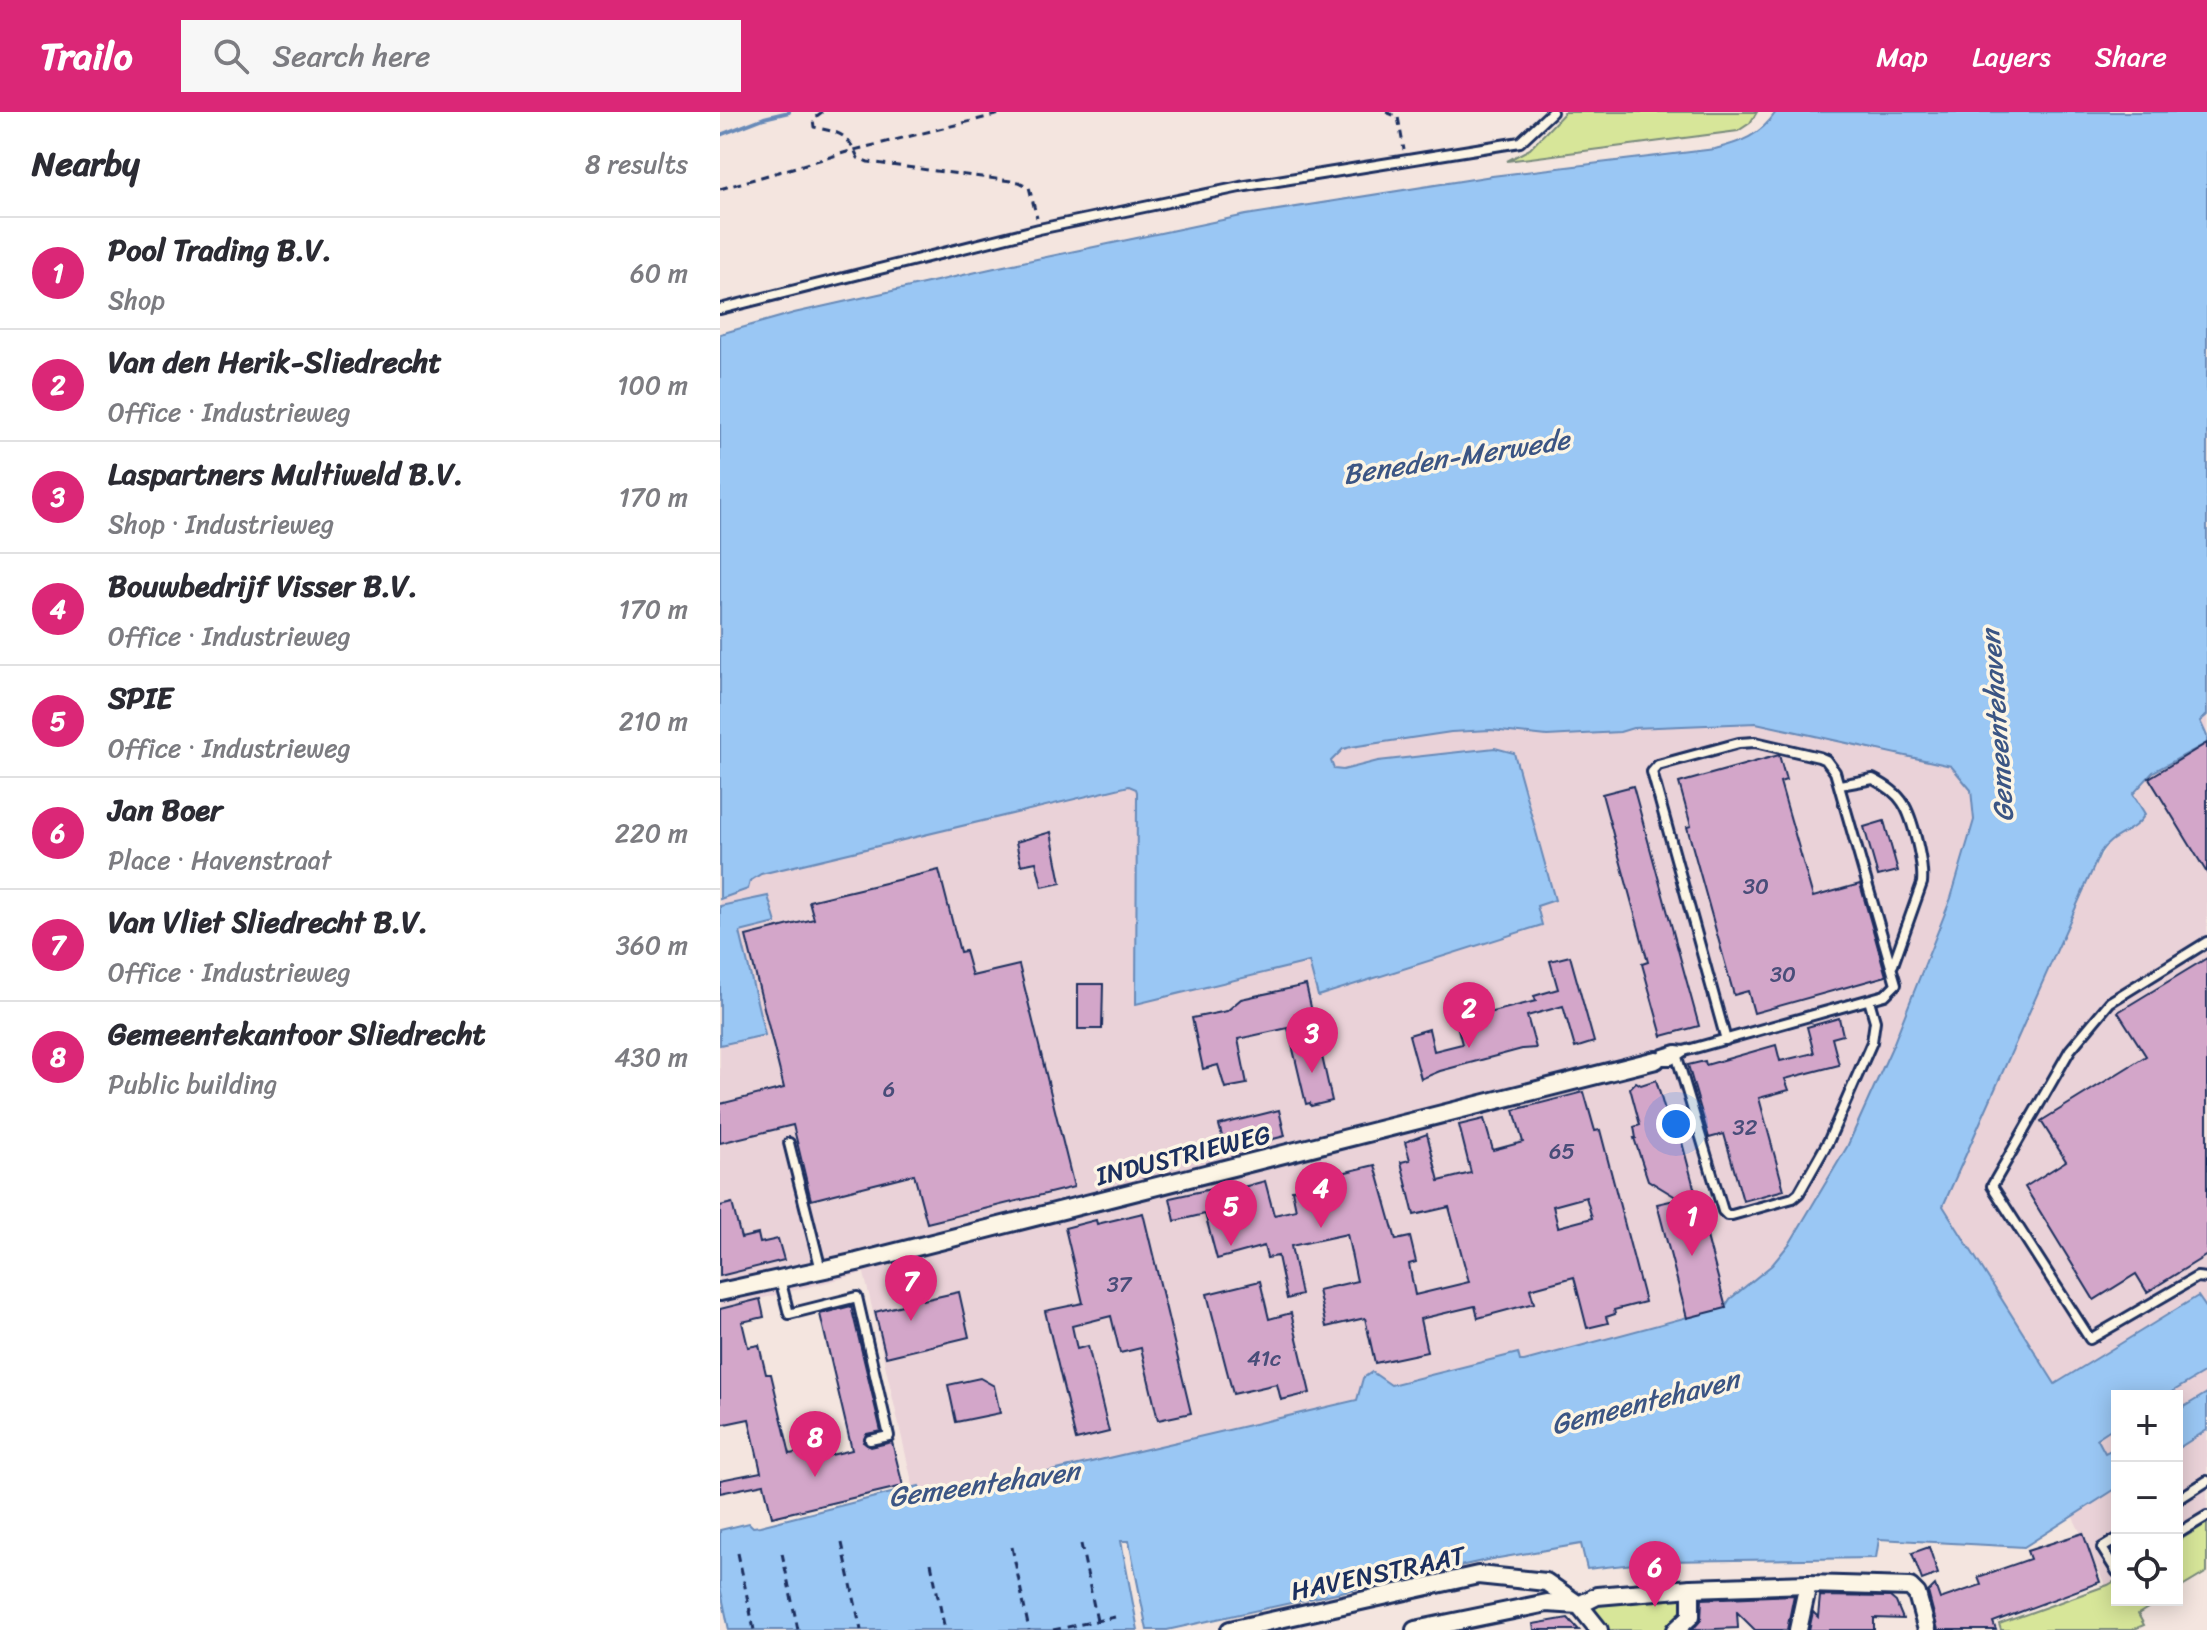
<!DOCTYPE html>
<html lang="en">
<head>
<meta charset="utf-8">
<style>
	body { margin:0; font-family:Sriracha,sans-serif; background:#f7f7f7; color:#2b2b33 }
	.controls { position:absolute; right:24px; bottom:24px; display:grid; overflow:hidden; border-radius:0px; box-shadow:0 4px 20px #0003 }
	.controls button { width:72px; height:72px; display:grid; place-items:center; padding:0; border:0; border-bottom:2px solid #e1e1e2; background:#fff; color:#2b2b33; font:40px sans-serif }
	.you { position:absolute; left:956px; top:1012px; width:28px; height:28px; margin:-20px; border:6px solid #fff; border-radius:50%; background:#1a73e8; box-shadow:0 0 0 12px #1a73e833 }
	.badge { display:grid; place-items:center; width:52px; height:52px; border-radius:50%; background:#db2777; color:#fff; font-size:26px; font-weight:700 }
	.pin { position:absolute; translate:-50% -66px; filter:drop-shadow(0 2px 4px #0008) }
	.pin::after { content:''; position:absolute; top:42px; width:28px; height:24px; background:inherit; clip-path:polygon(0 0,100% 0,50% 100%) }
	.list { margin:0; padding:0; list-style:none }
	h2 { display:flex; justify-content:space-between; align-items:center; height:104px; margin:0; padding:0 32px; font-size:34px }
	h2 small { font-size:26px; font-weight:400; color:#7c7c81 }
	.list li { display:grid; grid-template-columns:52px 1fr auto; gap:24px; align-items:center; box-sizing:border-box; height:112px; padding:0 32px; border-top:2px solid #e1e1e2 }
	.list b { display:block; font-size:30px; white-space:nowrap }
	.list p { margin:0; font-size:26px; white-space:nowrap; color:#7c7c81 }
	.list em { font-size:26px; font-style:normal; color:#7c7c81 }
	.icon { flex:none; width:44px; height:44px; fill:none; stroke:currentColor; stroke-width:2; stroke-linecap:round; stroke-linejoin:round }
	.map { position:relative; flex:none; width:1487px; height:1518px; overflow:hidden }
	header { display:flex; align-items:center; gap:48px; box-sizing:border-box; height:112px; padding:0 40px; background:#db2777; color:#fff }
	header strong { font-size:38px }
	nav { display:flex; gap:44px; margin-inline-start:auto; font-size:28px }
	.search { width:560px; height:72px; background:#f7f7f7; display:flex; align-items:center; gap:20px; box-sizing:border-box; padding:0 28px; border-radius:0px; color:#7c7c81; font-size:30px }
	main { display:flex }
	aside { flex:1; background:#fff }
	.map>svg:first-child { display:block }
</style>
</head>
<body>
<header>
<strong>Trailo</strong>
<div class="search"><svg class="icon" aria-label="search" viewBox="0 0 24 24"><circle cx="10" cy="10" r="6"/><path d="M15 15l6 6"/></svg>Search here</div>
<nav><a>Map</a><a>Layers</a><a>Share</a></nav>
</header>
<main>
<aside>
<h2>Nearby<small>8 results</small></h2>
<ul class="list">
<li><span class="badge">1</span><div><b>Pool Trading B.V.</b><p>Shop</p></div><em>60 m</em></li>
<li><span class="badge">2</span><div><b>Van den Herik-Sliedrecht</b><p>Office · Industrieweg</p></div><em>100 m</em></li>
<li><span class="badge">3</span><div><b>Laspartners Multiweld B.V.</b><p>Shop · Industrieweg</p></div><em>170 m</em></li>
<li><span class="badge">4</span><div><b>Bouwbedrijf Visser B.V.</b><p>Office · Industrieweg</p></div><em>170 m</em></li>
<li><span class="badge">5</span><div><b>SPIE</b><p>Office · Industrieweg</p></div><em>210 m</em></li>
<li><span class="badge">6</span><div><b>Jan Boer</b><p>Place · Havenstraat</p></div><em>220 m</em></li>
<li><span class="badge">7</span><div><b>Van Vliet Sliedrecht B.V.</b><p>Office · Industrieweg</p></div><em>360 m</em></li>
<li><span class="badge">8</span><div><b>Gemeentekantoor Sliedrecht</b><p>Public building</p></div><em>430 m</em></li>
</ul>
</aside>
<div class="map">
<svg width="1487" height="1518" viewBox="0 0 1487 1518">
	<rect width="100%" height="100%" fill="#f4e5df"/>
	<filter id="ink" filterUnits="userSpaceOnUse"><feTurbulence type="fractalNoise" baseFrequency=".0125" numOctaves="2"/><feDisplacementMap in="SourceGraphic" scale="16" xChannelSelector="R" yChannelSelector="G"/><feConvolveMatrix kernelMatrix="1 2 1 2 8 2 1 2 1" color-interpolation-filters="sRGB"/></filter>
	<g filter="url(#ink)">
		<g fill="#ead2d8">
			<polygon points="1487,554 1487,1438 1457,1453 1457,1284 1397,1284 1397,1482 1391,1485 1196,1075"/>
			<polygon points="1077,577 1268,649 1272,718 1102,1136 1021,1214 198,1396 144,1161 0,1197 0,720 369,645"/>
		</g>
		<g fill="#d7e699" stroke="#798a7c" stroke-width="2">
			<polygon points="845,0 1037,0 1030,11 1018,19 787,49 810,37"/>
			<polygon points="1487,1411 1487,1460 1457,1478 1457,1430"/>
			<polygon points="1397,1468 1397,1488 1441,1488 1418,1502 1424,1513 1412,1518 1281,1518 1279,1512 1388,1473"/>
			<path d="M962,1486L965,1487C966,1500 955,1510 945,1518H885L869,1500L871,1494Z"/>
		</g>
		<g fill="#9ac7f4" stroke="#678ab8" stroke-width="2">
			<path d="M1056,0H1487V603L1480,609L1487,624V631L1433,660L1413,682L1425,702C1415,721 1391,722 1380,741L1223,1094L1335,1272L1478,1184L1487,1197V1259L1445,1284H1397V1313L1377,1326L1385,1341L1397,1335V1376L1304,1435L1159,1427L1156,1446L943,1449L867,1457L861,1432L767,1448L447,1518H427L409,1429H401L418,1518H9L0,1475V1418L29,1411L33,1415L40,1414L199,1374L204,1389L637,1288L643,1266L652,1260L671,1273L798,1241L800,1249H804L1005,1195L1010,1187L1052,1153L1070,1131L1127,1035L1173,933L1231,786L1254,708L1251,678L1231,654L1036,611L913,616L900,620L827,624L771,618L731,620L631,635L623,637L611,649L614,657L623,658L658,649L775,636L794,641L835,788L817,794L822,813L598,884L589,850L416,892L417,680L416,677L409,674L41,762L30,769L28,777L0,787V222L74,201L279,155L526,103L772,64L995,37C1021,30 1040,24 1056,0Z"/>
			<polygon points="48,784 56,811 20,820 45,923 0,933 0,794"/>
			<polygon points="1487,1281 1487,1318 1457,1337 1457,1299"/>
		</g>
		<g fill="none" stroke-linecap="round" stroke-linejoin="round">
			<polyline stroke="#678ab8" stroke-width="4" points="0,23 44,6 69,0"/>
		</g>
		<g fill="#d3a6c9" stroke="#1b2f5e" stroke-width="2" fill-rule="evenodd">
			<polygon points="1487,631 1487,761 1429,666"/>
			<polygon points="1059,643 1066,668 1060,670 1093,785 1140,772 1166,864 1034,901 1028,879 1014,883 967,715 971,714 959,671"/>
			<polygon points="913,674 979,914 942,924 922,852 928,850 882,682"/>
			<polygon points="1164,709 1178,759 1158,764 1144,715"/>
			<polygon points="331,720 341,771 322,775 316,750 301,753 296,730"/>
			<polygon points="219,758 240,840 245,839 252,864 299,853 354,1075 207,1111 194,1062 91,1088 73,1013 0,1031 0,992 64,976 26,824 94,807 89,789"/>
			<polygon points="850,844 874,930 855,936 843,894 807,904 816,936 802,937 720,959 701,967 689,923 709,917 714,939 742,932 736,909 816,889 814,884 838,877 830,849"/>
			<polygon points="1487,846 1487,1143 1427,1180 1416,1162 1374,1188 1305,1075 1346,1049 1321,1009 1426,944 1398,900"/>
			<polygon points="358,872 383,872 382,917 358,917"/>
			<polygon points="586,873 612,989 591,994 590,991 586,992 568,916 518,927 527,972 505,976 498,953 483,957 472,906 507,899 521,887"/>
			<polygon points="1119,906 1123,923 1112,926 1119,953 1065,967 1069,978 1039,986 1064,1078 1023,1089 1004,1022 989,1026 968,953 985,949 986,953 1056,933 1060,949 1094,941 1087,915"/>
			<polygon points="936,968 947,1006 955,1004 1006,1196 967,1206 937,1092 959,1087 928,1068 914,1026 916,1026 914,1015 920,1013 910,976 916,970 921,973"/>
			<path d="M864,980L875,1019L880,1018L925,1190L894,1198L895,1202L886,1205L888,1211L867,1216L854,1165L810,1177L814,1191L758,1206L755,1194L700,1207L707,1240L655,1251L645,1206L606,1215L598,1178L637,1169L627,1122L571,1134L581,1183L567,1187L558,1144L547,1146L544,1134L497,1147L485,1102L455,1109L450,1086L514,1072L516,1077L545,1069L554,1103L576,1098L572,1078L586,1075L585,1071L594,1069L591,1054L606,1051L609,1064L655,1053L676,1128L690,1125L696,1150L689,1152L695,1183L749,1170L729,1095L694,1103L681,1050L690,1048L685,1030L707,1022L719,1069L751,1061L739,1013L764,1007L773,1038L803,1030L794,998ZM866,1085L872,1106L838,1115L833,1094Z"/>
			<polygon points="559,998 565,1024 506,1039 499,1013"/>
			<polygon points="12,1091 21,1126 38,1122 40,1131 58,1127 64,1148 0,1164 0,1094"/>
			<polygon points="423,1101 471,1301 438,1308 421,1236 400,1241 391,1204 352,1214 357,1237 368,1234 389,1320 356,1328 325,1199 363,1191 345,1116 376,1108 377,1112"/>
			<polygon points="193,1149 203,1188 239,1180 249,1225 166,1245 155,1200 186,1192 176,1154"/>
			<polygon points="540,1169 549,1207 571,1201 590,1281 561,1288 557,1272 513,1282 487,1182"/>
			<polygon points="40,1187 44,1205 22,1210 28,1235 39,1233 46,1262 51,1262 70,1342 92,1337 94,1347 132,1338 100,1202 131,1194 161,1319 146,1322 143,1330 151,1335 172,1330 183,1374 52,1405 44,1372 0,1381 0,1368 41,1360 29,1307 0,1313 0,1197"/>
			<polygon points="260,1266 274,1274 280,1301 236,1310 228,1273"/>
			<polygon points="1363,1421 1380,1470 1273,1510 1276,1518 1218,1518 1208,1480 1215,1473 1220,1487 1261,1473 1258,1465 1310,1447 1307,1439"/>
			<polygon points="1209,1435 1218,1462 1202,1468 1192,1441"/>
			<polygon points="1074,1483 1067,1518 1035,1518 1017,1500 1018,1516 972,1518 981,1508 982,1487"/>
			<polygon points="1100,1484 1170,1485 1176,1490 1183,1507 1154,1506 1154,1518 1089,1518 1093,1500 1098,1505"/>
			<polygon points="848,1506 859,1518 814,1518 813,1512"/>
		</g>
		<g fill="none" stroke-linecap="round" stroke-linejoin="round">
			<defs>
				<g id="lane">
					<polyline points="0,197 319,117 520,75 800,30 832,0"/>
					<path d="M1120,673L1153,667C1163,672 1177,681 1183,691C1193,706 1204,753 1202,771L1173,853"/>
					<polyline points="1487,830 1390,890 1350,938 1272,1074 1370,1227 1477,1165 1487,1166"/>
					<polygon points="956,938 964,939 951,948 936,948 943,942"/>
					<polyline points="964,939 1165,883 1176,872 1115,660 1106,648 1099,645 1035,630 1019,631 938,653 932,660 1006,928"/>
					<polyline points="957,945 1003,1099 1007,1103 1012,1103 1073,1086 1079,1081 1109,1028 1152,930 1155,909 1149,888"/>
					<polyline points="69,1031 101,1158"/>
					<polyline points="60,1167 69,1202 137,1185 169,1324 150,1328"/>
					<polyline points="1457,1388 1487,1369"/>
					<polyline points="1457,1422 1487,1404"/>
					<polyline points="1397,1427 1382,1436 1397,1460"/>
				</g>
				<g id="street">
					<polyline points="0,1180 137,1150 936,948"/>
					<polyline points="510,1518 758,1463 826,1470 859,1493 879,1518"/>
					<polyline points="695,1518 827,1491 859,1493 877,1484 971,1476 1088,1472 1190,1475 1197,1482 1207,1518"/>
					<polyline points="956,1518 971,1504 971,1476"/>
					<polyline points="1078,1518 1088,1472"/>
				</g>
			</defs>
			<use href="#lane" stroke="#1b2f5e" stroke-width="14"/>
			<use href="#street" stroke="#1b2f5e" stroke-width="22"/>
			<g stroke="#1b2f5e" stroke-width="3" stroke-dasharray="8 6" stroke-linecap="butt">
				<path d="M102,0L93,7L94,15C119,21 127,20 138,46L148,50L299,70L309,75L317,106"/>
				<polyline points="666,0 678,5 684,38"/>
				<polyline points="0,77 134,38 288,0"/>
				<polyline points="122,1431 141,1518"/>
				<polyline points="361,1432 377,1509"/>
				<polyline points="292,1435 309,1518"/>
				<polyline points="18,1441 34,1518"/>
				<polyline points="62,1441 78,1518"/>
				<polyline points="211,1451 225,1518"/>
				<polyline points="333,1518 395,1505"/>
			</g>
			<use href="#lane" stroke="#fcf5e5" stroke-width="8"/>
			<use href="#street" stroke="#fcf5e5" stroke-width="16"/>
		</g>
	</g>
	<g text-anchor="middle" dominant-baseline="central" stroke-width="7" stroke-linejoin="round" paint-order="stroke">
		<g font-size="22" fill="#494d79">
			<text x="1036" y="774">30</text>
			<text x="1063" y="862">30</text>
			<text x="169" y="977">6</text>
			<text x="1025" y="1015">32</text>
			<text x="842" y="1039">65</text>
			<text x="399" y="1172">37</text>
			<text x="544" y="1246">41c</text>
		</g>
		<g font-size="26" fill="#1b2f5e" stroke="#fcf5e5">
			<text transform="translate(463 1043) rotate(-14)">INDUSTRIEWEG</text>
			<text transform="translate(658 1461) rotate(-12)">HAVENSTRAAT</text>
		</g>
		<g font-size="28" font-style="italic" fill="#3b5584" stroke="#fcf5e5">
			<text transform="translate(736 345) rotate(-9)">Beneden-Merwede</text>
			<text transform="translate(1277 614) rotate(-94)">Gemeentehaven</text>
			<text transform="translate(925 1290) rotate(-14)">Gemeentehaven</text>
			<text transform="translate(264 1372) rotate(-8)">Gemeentehaven</text>
		</g>
	</g>
</svg>
<div class="controls">
<button>+</button>
<button>−</button>
<button><svg class="icon" aria-label="locate" viewBox="0 0 24 24"><circle cx="12" cy="12" r="6"/><path d="M12 2v4M12 18v4M2 12h4M18 12h4"/></svg></button>
</div>
<div class="you"></div>
<div class="pin badge" style="left:972px;top:1144px">1</div>
<div class="pin badge" style="left:749px;top:936px">2</div>
<div class="pin badge" style="left:592px;top:961px">3</div>
<div class="pin badge" style="left:601px;top:1116px">4</div>
<div class="pin badge" style="left:511px;top:1134px">5</div>
<div class="pin badge" style="left:935px;top:1495px">6</div>
<div class="pin badge" style="left:191px;top:1209px">7</div>
<div class="pin badge" style="left:95px;top:1365px">8</div>
</div>
</main>
</body>
</html>
